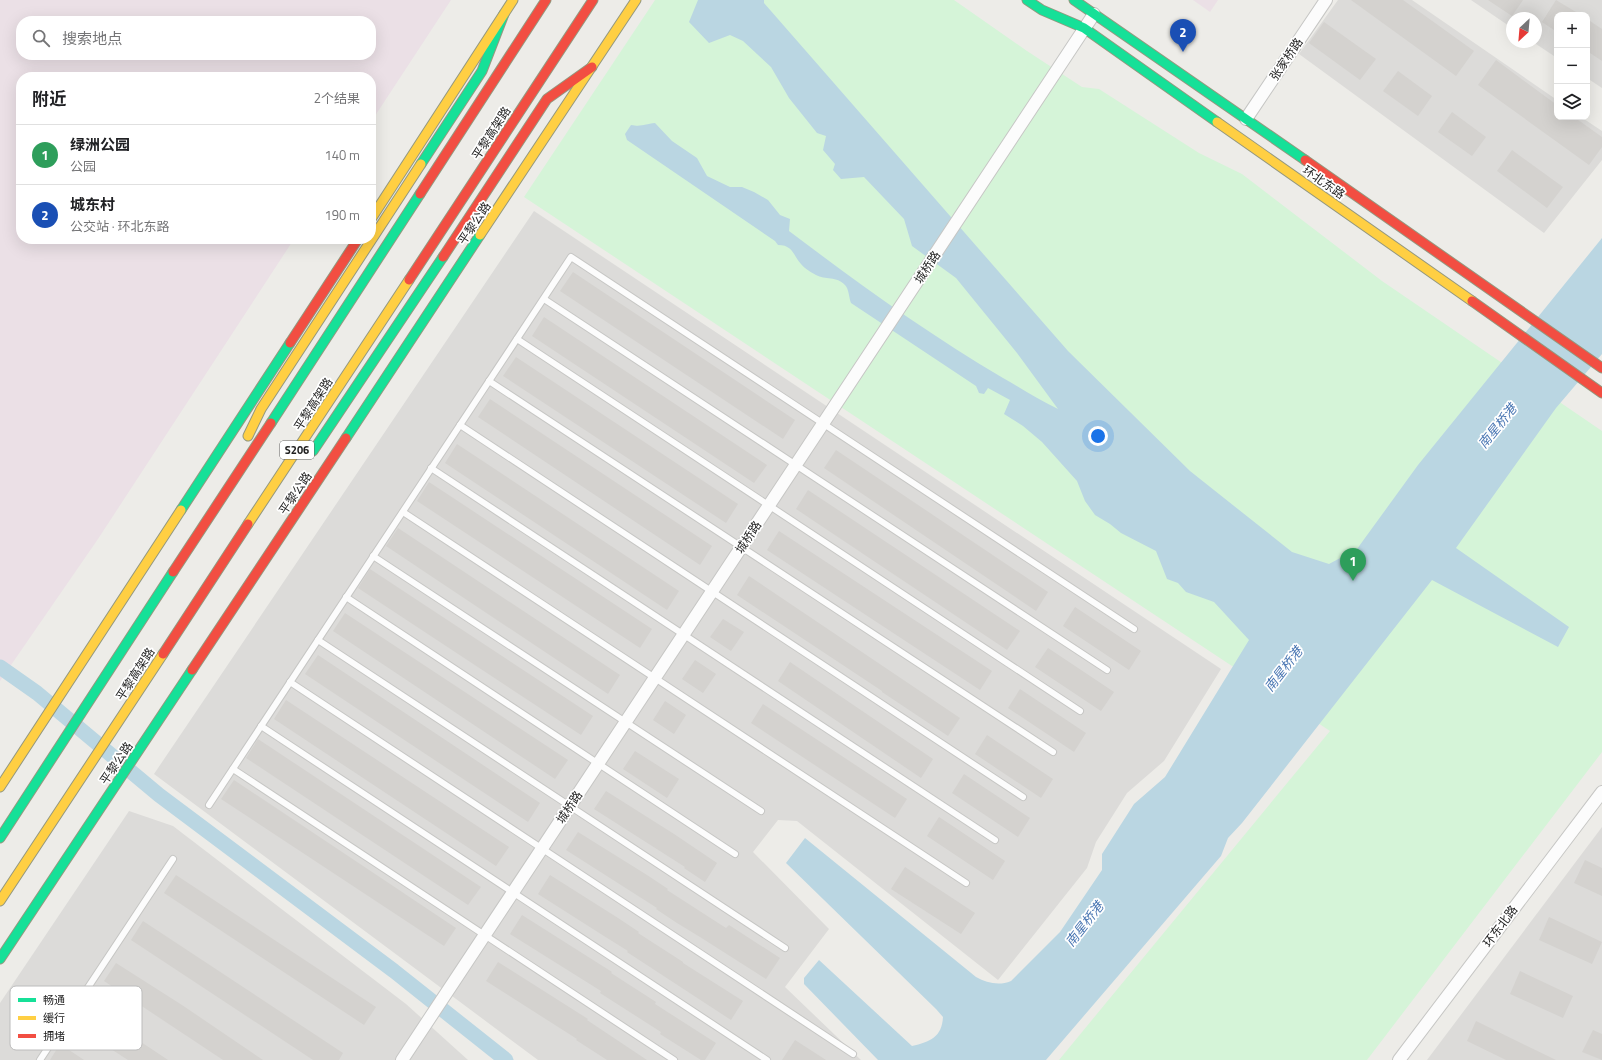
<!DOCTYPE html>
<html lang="zh">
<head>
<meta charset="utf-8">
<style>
	body { margin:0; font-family:"Titillium Web","Noto Sans SC",sans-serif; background:#f2f2f2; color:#202124 }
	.controls { position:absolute; right:12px; top:12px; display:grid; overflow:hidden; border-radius:8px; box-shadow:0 4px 16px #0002 }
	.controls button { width:36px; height:36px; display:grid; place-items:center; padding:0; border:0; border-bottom:1px solid #e0e0e0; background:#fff; color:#202124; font:20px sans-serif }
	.compass { position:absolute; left:1506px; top:12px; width:36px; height:36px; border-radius:50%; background:#fff; box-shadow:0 4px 16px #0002; rotate:206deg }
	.you { position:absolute; left:1098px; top:436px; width:14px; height:14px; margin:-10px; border:3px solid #fff; border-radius:50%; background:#1a73e8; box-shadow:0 0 0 6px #1a73e833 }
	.badge { display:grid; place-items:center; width:26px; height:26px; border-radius:50%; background:#676765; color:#fff; font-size:13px; font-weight:700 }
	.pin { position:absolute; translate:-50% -33px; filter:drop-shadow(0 1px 2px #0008) }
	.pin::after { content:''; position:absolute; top:21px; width:14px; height:12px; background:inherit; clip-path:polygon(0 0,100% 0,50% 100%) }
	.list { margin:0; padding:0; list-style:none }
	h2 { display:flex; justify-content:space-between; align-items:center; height:52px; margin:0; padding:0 16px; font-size:17px }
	h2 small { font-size:13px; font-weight:400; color:#757577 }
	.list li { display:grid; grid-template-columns:26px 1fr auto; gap:12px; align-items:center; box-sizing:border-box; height:60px; padding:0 16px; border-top:1px solid #e0e0e0 }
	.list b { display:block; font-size:15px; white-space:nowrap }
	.list p { margin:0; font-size:13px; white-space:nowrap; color:#757577 }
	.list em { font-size:13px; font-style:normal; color:#757577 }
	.icon { flex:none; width:22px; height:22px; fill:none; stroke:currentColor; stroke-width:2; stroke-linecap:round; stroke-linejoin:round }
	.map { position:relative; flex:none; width:1602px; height:1060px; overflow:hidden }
	.search { position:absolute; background:#fff; box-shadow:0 4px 16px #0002; left:16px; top:16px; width:360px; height:44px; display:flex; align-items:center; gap:10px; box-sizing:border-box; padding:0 14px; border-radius:16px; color:#757577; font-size:15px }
	.panel { position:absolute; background:#fff; box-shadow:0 4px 16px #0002; left:16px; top:72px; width:360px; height:172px; border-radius:16px }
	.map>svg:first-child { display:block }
</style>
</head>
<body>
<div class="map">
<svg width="1602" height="1060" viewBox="0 0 1602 1060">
	<rect width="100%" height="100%" fill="#edece8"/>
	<g fill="#dcdbd9">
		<polygon points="1338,0 1412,0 1557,100 1557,117 1581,117 1602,131 1602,160 1544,233 1299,54"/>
		<polygon points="1471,0 1602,0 1602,88 1587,78 1587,15 1557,15 1557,58 1533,42 1536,42 1536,18 1512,18 1512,28"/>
		<polygon points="534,211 1221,669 1164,761 1127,793 1096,842 1087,868 998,980 797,821 778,820 753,852 829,929 785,987 861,1060 538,1060 154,774"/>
		<polygon points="129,811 173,826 406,1004 468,1060 0,1060 0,1003"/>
		<polygon points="1602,827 1602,1060 1427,1060"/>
	</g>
	<g fill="#ebe0e6" fill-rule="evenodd">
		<path d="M0,0H451L371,122V77H21V239H294L98,539L0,681ZM21,21H371V55H21Z"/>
		<polygon points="1193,0 1218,0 1210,12"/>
	</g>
	<polygon fill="#d5f4d8" points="655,0 954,0 1027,51 1082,87 1099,89 1199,153 1242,174 1382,281 1602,431 1602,752 1367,1060 1059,1060 1330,731 524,197"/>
	<path fill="#bad6e2" d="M698,0H764V3L1068,351L1190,471L1292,552L1329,564L1357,549L1418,465L1602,238V354L1556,408L1456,548L1569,627L1558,647L1432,580L1242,823L1228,838L1221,856L1046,1060H878L804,984V978L819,960L912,1046C930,1042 942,1037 943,1017L936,1009L786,863L805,838L976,977C987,983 999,986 1011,981L1060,932L1102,870V854L1134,804L1165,777L1249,640L1214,602L1186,592L1178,583L1167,579L1156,551L1121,533L1110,524L1095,515L1085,501L1077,481L1042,442L1023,426L1004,414L1010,400L988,388L984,394L979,393L976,386L851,303C849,298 849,289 845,285C837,276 825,280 816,275C812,273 804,268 801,264C793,255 793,245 778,245L775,241L627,140L625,134L631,125C642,127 645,124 655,123L672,141L697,158L707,176L730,187H742L754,192L768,200L780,215L790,219L789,231C858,283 928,334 1003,378C1021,388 1039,400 1058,409L1017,353L956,278L912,246L904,219L864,177L841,179L833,170L835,164L823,150L826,136L817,133L789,98L771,67L743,41L730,35L709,43L689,22Z"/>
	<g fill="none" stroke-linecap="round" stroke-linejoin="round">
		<polyline stroke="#bad6e2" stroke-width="15" points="0,667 37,693 159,795 394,971 506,1060"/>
	</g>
	<g fill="#d4d2cf">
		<polygon points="1351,0 1403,0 1474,51 1456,76"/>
		<polygon points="1488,0 1523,0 1512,16"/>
		<polygon points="1556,0 1581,15 1557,15 1557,32 1542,22"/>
		<polygon points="1587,19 1602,29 1602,61 1587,51"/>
		<polygon points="1324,22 1376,59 1360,80 1309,43"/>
		<polygon points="1496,60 1557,105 1557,117 1574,117 1602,137 1602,147 1589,165 1478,85"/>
		<polygon points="1398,71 1432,96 1418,116 1383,91"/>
		<polygon points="1452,112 1486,137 1472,156 1438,132"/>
		<polygon points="1512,150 1563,187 1547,208 1497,171"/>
		<polygon points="573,272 795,420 783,439 560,291"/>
		<polygon points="544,317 767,465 754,483 532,336"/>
		<polygon points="516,357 738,504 726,523 503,376"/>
		<polygon points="490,399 712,546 700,565 478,417"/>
		<polygon points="457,444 679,591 667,610 445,463"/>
		<polygon points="836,450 1048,592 1036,611 824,468"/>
		<polygon points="429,482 652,629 640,648 417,501"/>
		<polygon points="808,490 1020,631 1007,650 796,509"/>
		<polygon points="398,528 620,675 608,694 386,546"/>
		<polygon points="779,531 992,671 980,690 767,550"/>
		<polygon points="370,569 593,716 581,735 358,588"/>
		<polygon points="749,576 960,718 948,736 882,692 882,691 737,595"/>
		<polygon points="1075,607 1141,651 1129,670 1063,626"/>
		<polygon points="345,613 568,760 555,779 333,631"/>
		<polygon points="723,619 744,632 731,651 710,637"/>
		<polygon points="1048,648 1114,692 1101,711 1035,667"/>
		<polygon points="318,655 540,803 528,822 305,674"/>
		<polygon points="695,660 716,674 703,693 682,679"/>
		<polygon points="790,662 933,759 921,778 778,681"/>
		<polygon points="1020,689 1086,733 1074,752 1008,708"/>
		<polygon points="286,700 509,847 496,866 274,719"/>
		<polygon points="665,701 686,715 674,734 653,720"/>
		<polygon points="763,704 907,799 895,818 751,723"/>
		<polygon points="987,735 1053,779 1041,798 975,754"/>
		<polygon points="258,739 481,887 468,905 246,758"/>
		<polygon points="635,751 679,779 667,798 623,769"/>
		<polygon points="964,774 1030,818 1018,837 952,793"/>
		<polygon points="234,780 456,928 444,946 221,799"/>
		<polygon points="606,791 674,834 717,863 705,882 684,868 685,867 594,809"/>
		<polygon points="939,817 1005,861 993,880 927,836"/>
		<polygon points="578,832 647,875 668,889 667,890 726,928 729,925 780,958 766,979 700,937 677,923 656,909 657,908 566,850"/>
		<polygon points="1585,860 1602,868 1602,896 1574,883"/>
		<polygon points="905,867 975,913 961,934 891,889"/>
		<polygon points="176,875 376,1007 364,1025 164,893"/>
		<polygon points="550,875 618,918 639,932 638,933 683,962 683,963 743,1001 731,1020 627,952 628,951 604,936 538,894"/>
		<polygon points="522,915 612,972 611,973 656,1002 655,1004 716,1043 705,1060 701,1060 660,1034 661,1032 600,993 601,991 510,934"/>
		<polygon points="1549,917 1602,942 1592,964 1539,940"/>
		<polygon points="143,921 343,1053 339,1060 313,1060 131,940"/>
		<polygon points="498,962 588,1019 587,1020 647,1060 607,1060 576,1040 577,1039 486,981"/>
		<polygon points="116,963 182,1005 263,1060 223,1060 104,981"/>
		<polygon points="1520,971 1573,996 1563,1018 1510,994"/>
		<polygon points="84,1005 150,1048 168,1060 128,1060 72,1024"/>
		<polygon points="1476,1021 1556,1060 1506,1060 1467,1041"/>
		<polygon points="1593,1030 1602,1034 1602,1060 1582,1052"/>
		<polygon points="795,1040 826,1060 782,1060"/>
		<polygon points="60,1044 84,1060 50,1060"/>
	</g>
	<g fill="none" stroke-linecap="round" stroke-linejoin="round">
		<defs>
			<g id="lane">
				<polyline points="544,299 1107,670"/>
				<polyline points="517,339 1080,711"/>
				<polyline points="489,381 1053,752"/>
				<polyline points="460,425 1023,797"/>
				<polyline points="431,468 995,840"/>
				<polyline points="403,512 966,883"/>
				<polyline points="373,556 761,811"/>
				<polyline points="346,597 735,854"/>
				<polyline points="318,640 785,948"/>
				<polyline points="290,682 853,1054"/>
				<polyline points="261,726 767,1060"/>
				<polyline points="233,769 674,1060"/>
				<polyline points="209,805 571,257 1134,629"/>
				<polyline points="40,1060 173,859"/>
			</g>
			<g id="street">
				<polyline points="1246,119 1326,0"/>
				<polyline points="402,1060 1094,14"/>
				<polyline points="1399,1060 1602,792"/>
			</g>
			<g id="fast">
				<polyline points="1027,0 1042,10 1084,28 1217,122"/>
				<polyline points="1074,0 1305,160"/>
				<polyline points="421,164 482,71 504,14"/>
				<polyline points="271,423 420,194"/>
				<polyline points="346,438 480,235"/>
				<polyline points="313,451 443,257"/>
				<polyline points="181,510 290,343"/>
				<polyline points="0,838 173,572"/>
				<polyline points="0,959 192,670"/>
			</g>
			<g id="slow">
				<polyline points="1217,122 1472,301"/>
				<polyline points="371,219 513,0"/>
				<polyline points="480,235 636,0"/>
				<polyline points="248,436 261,409 421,164"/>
				<polyline points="248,524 409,280"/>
				<polyline points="0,787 181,510"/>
				<polyline points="0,901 163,654"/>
			</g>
			<g id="jam">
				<polyline points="1305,160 1602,368"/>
				<polyline points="420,194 546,0"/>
				<polyline points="443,257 547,99 592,67"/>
				<polyline points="409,280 593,0"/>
				<polyline points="1472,301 1602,393"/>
				<polyline points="290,343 358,239"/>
				<polyline points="173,572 271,423"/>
				<polyline points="163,654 248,524"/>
				<polyline points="192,670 346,438"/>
			</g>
		</defs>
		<use href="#lane" stroke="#c6c6c4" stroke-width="8"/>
		<use href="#street" stroke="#c6c6c4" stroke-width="14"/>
		<use href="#fast" stroke="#94987f" stroke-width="11"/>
		<use href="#slow" stroke="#94987f" stroke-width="11"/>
		<use href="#jam" stroke="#94987f" stroke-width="11"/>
		<use href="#lane" stroke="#fcfcfc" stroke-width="6"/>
		<use href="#street" stroke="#fcfcfc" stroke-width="12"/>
		<use href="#fast" stroke="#16e098" stroke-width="9"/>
		<use href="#slow" stroke="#ffcf43" stroke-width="9"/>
		<use href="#jam" stroke="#f24e42" stroke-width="9"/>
	</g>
	<g text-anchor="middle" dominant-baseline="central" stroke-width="3.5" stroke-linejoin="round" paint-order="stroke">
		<rect fill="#fff" stroke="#626262" stroke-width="1" x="280" y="441" width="34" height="18" rx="3"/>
		<g font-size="11" font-weight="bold" fill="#1f1f1f">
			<text x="297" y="450">S206</text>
		</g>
		<g font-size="12" fill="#1f1f1f" stroke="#fff">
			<text transform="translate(1286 59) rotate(-56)">张家桥路</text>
			<text transform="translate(491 133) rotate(-57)">平黎高架路</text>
			<text transform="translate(1324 182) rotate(35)">环北东路</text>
			<text transform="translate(474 223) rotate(-56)">平黎公路</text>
			<text transform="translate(927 267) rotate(-56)">城桥路</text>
			<text transform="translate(313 404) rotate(-57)">平黎高架路</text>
			<text transform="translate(295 493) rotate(-56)">平黎公路</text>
			<text transform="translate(748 537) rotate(-56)">城桥路</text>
			<text transform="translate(135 674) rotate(-57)">平黎高架路</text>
			<text transform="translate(116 763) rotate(-56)">平黎公路</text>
			<text transform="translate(569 807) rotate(-56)">城桥路</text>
			<text transform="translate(1500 926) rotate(-53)">环东北路</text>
		</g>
		<g font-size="13" font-style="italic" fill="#4875b2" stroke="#fff">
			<text transform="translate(1497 426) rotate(-51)">南星桥港</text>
			<text transform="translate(1283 669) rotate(-52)">南星桥港</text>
			<text transform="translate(1084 924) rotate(-52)">南星桥港</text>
		</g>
	</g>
	<rect x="10" y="986" width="132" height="64" rx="6" fill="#fff" stroke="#bcbcbc" stroke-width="1"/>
	<rect x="18" y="998" width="18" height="4" fill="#16e098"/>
	<rect x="18" y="1016" width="18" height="4" fill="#ffcf43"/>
	<rect x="18" y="1034" width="18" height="4" fill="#f24e42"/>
	<g font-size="11" fill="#1f1f1f">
		<text x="43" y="1004">畅通</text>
		<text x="43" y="1022">缓行</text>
		<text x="43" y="1040">拥堵</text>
	</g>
</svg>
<div class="controls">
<button>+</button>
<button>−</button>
<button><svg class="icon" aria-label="layers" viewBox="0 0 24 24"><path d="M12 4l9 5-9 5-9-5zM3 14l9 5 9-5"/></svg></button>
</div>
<svg class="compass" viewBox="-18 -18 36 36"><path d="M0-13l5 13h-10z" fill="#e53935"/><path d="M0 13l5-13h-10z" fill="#757577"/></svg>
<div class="you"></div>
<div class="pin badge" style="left:1353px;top:581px;background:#2e9e5b">1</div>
<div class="pin badge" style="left:1183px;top:52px;background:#1a4fb4">2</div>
<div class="search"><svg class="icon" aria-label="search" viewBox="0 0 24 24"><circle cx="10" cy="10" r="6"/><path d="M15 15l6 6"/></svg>搜索地点</div>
<section class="panel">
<h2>附近<small>2个结果</small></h2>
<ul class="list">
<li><span class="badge" style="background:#2e9e5b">1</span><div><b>绿洲公园</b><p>公园</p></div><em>140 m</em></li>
<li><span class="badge" style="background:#1a4fb4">2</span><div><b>城东村</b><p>公交站 · 环北东路</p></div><em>190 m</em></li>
</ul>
</section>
</div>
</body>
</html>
